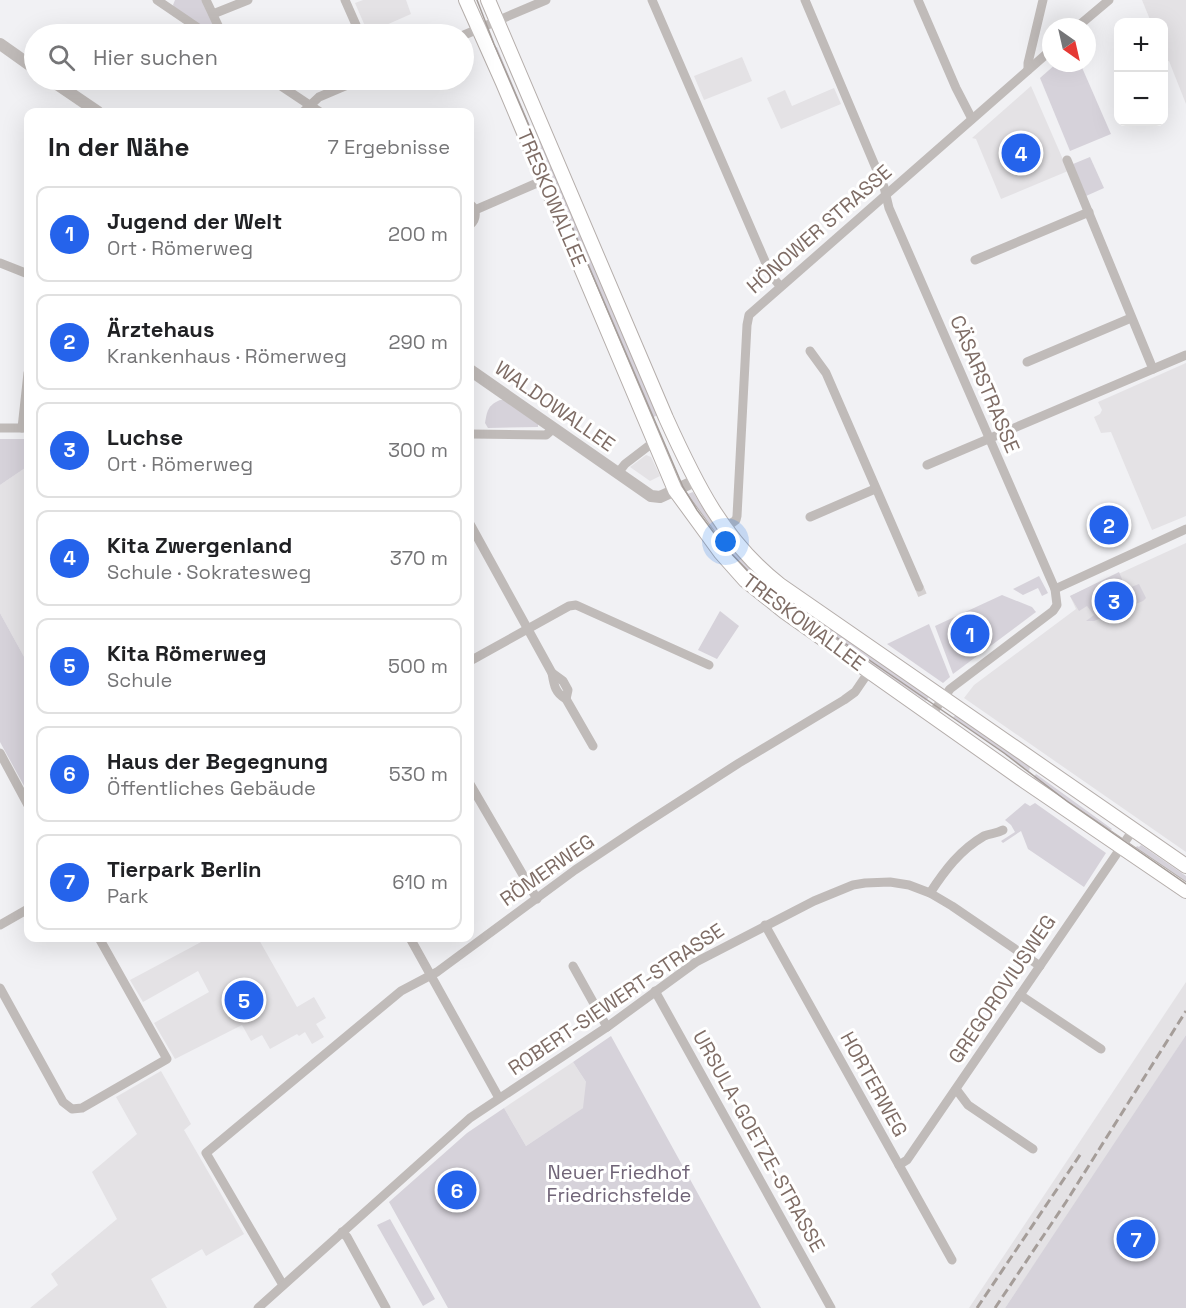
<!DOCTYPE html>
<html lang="de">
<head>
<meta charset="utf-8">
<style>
	body { margin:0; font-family:"Space Grotesk",sans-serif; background:#f2f2f2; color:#202124 }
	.controls { position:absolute; right:18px; top:18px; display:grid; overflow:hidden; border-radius:12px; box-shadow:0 6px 24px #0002 }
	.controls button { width:54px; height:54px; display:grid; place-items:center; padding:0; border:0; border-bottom:2px solid #e0e0e0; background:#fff; color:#202124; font:30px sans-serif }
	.compass { position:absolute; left:1042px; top:18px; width:54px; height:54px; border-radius:50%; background:#fff; box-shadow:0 6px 24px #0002; rotate:146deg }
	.you { position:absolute; left:726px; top:542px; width:21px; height:21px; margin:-15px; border:4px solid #fff; border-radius:50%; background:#1a73e8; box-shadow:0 0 0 9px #1a73e833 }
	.badge { display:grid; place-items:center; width:39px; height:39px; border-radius:50%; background:#2563eb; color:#fff; font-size:20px; font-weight:700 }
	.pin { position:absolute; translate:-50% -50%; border:3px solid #fff; box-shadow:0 2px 6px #0006 }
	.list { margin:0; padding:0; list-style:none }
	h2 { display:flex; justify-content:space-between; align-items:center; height:78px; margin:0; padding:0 24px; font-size:26px }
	h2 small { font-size:20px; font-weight:400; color:#757577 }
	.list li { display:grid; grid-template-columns:39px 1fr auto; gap:18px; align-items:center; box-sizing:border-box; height:96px; margin:0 12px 12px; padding:0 12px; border:2px solid #e0e0e0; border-radius:12px }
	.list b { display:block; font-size:22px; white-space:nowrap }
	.list p { margin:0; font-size:20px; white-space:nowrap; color:#757577 }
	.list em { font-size:20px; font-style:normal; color:#757577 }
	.icon { flex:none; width:33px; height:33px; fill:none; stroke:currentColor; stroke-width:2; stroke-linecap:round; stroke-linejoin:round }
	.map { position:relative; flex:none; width:1186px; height:1308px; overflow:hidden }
	.search { position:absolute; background:#fff; box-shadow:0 6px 24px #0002; left:24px; top:24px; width:450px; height:66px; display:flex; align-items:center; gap:15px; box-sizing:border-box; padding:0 21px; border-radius:33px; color:#757577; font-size:22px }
	.panel { position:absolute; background:#fff; box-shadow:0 6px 24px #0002; left:24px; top:108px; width:450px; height:834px; border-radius:12px }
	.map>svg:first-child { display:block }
</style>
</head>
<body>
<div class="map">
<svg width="1186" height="1308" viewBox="0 0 1186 1308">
	<rect width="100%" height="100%" fill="#f1f1f4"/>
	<g fill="#e4e2e5">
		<polygon points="363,0 406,0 411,14 368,33 355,3"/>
		<polygon points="1142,0 1186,0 1186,104 1169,61 1166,62 1164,55 1164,22 1151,22"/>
		<polygon points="742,57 752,81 704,100 694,76"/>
		<polygon points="1031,86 1068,171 1001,199 976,139 972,138"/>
		<polygon points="834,88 841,104 781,129 767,98 785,90 792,106"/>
		<polygon points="1186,363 1186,516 1152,530 1111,432 1101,433 1094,417 1100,414 1102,410 1098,402"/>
		<polygon points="646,455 651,457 660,476 650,481 630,467"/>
		<polygon points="28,466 28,664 0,613 0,485"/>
		<polygon points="1186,543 1186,852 964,698 974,685 1076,609 1070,596"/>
		<polygon points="201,938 258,938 297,1007 314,997 326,1018 316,1024 324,1037 312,1044 305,1032 299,1036 297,1034 270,1049 262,1035 251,1041 242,1025 175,1059 154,1023 209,992 198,971 143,1002 130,980 203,941"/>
		<polygon points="1186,982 1186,1035 1100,1168 1005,1308 969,1308"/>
		<polygon points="573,1062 597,1099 526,1146 504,1108"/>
		<polygon points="161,1071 191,1124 184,1130 244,1234 206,1256 202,1249 151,1279 167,1308 30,1308 58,1285 51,1274 117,1219 92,1172 137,1134 116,1097"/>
	</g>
	<g fill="#d6d2da">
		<polygon points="175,0 202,0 217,33 213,34 174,7 173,5"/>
		<polygon points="497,47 537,142 542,140 658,415 651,418 494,48"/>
		<polygon points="1057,63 1080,63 1111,134 1070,151 1040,78"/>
		<polygon points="1090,157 1104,188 1086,196 1073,164"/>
		<path d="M500,400H504L538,424V427L488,428L485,423C487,411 488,405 500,400Z"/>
		<polygon points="0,439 28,439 28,466 0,485"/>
		<polygon points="693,492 712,522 727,541 930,695 926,701 788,608 742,570 685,495"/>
		<polygon points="1119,572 1126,589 1139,584 1146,598 1143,601 1094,621 1086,621 1094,615 1087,606 1079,611 1070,596"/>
		<polygon points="1039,576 1048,593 1042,596 1038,588 1023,595 1013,589"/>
		<polygon points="1002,595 1032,607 1036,612 953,674 935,626"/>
		<polygon points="720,611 739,626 717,659 698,650"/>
		<polygon points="0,613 28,664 28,793 0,742"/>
		<polygon points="929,624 950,677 943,683 887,644"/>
		<polygon points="959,714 1031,763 1029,771 953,717"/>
		<polygon points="1036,774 1112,829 1111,830 1108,829 1107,831 1031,781"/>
		<polygon points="1025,803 1030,806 1035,803 1106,853 1084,887 1028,849 1021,831 1003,843 1001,841 1015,832 1011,825 1005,820"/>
		<polygon points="1141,845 1186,876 1186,886 1134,850 1137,846 1139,847"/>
		<polygon points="1186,1035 1186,1308 1005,1308"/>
		<polygon points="611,1036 761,1308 448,1308 389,1202 467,1133 504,1108 526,1146 583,1108 586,1082 573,1062"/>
		<polygon points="390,1219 435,1299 423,1306 377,1225"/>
	</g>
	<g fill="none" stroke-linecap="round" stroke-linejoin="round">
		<polyline stroke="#d4d0d0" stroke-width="9" stroke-dasharray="9 4.5" stroke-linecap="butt" points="919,587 924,599"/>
		<defs>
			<g id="secondary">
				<polyline points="466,0 503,83 675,490 721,553 745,580 785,612 1026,782 1186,891"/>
				<path d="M488,0L666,418C695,482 723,541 780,585L1186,866"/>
			</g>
		</defs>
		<use href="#secondary" stroke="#b5aeab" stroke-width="16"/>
		<g stroke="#c0bbb9" stroke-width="9">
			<polyline points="157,0 207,34"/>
			<polyline points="206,0 222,34"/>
			<polyline points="345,0 360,34"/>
			<polyline points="652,0 771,275 780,286"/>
			<polyline points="805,0 884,187 889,208 1055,589 1057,605 1053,611 950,689 931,715"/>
			<polyline points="918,0 956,88 972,119"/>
			<polyline points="213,14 248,0"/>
			<polyline points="1077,27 1109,0"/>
			<polyline points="464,35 546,0"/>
			<polyline points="1028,70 1028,63 1043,0"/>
			<polyline points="272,80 320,112"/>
			<polyline points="303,112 319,97 359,80"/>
			<polyline points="1067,160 1153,369"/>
			<path d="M470,204C477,210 477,219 470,225"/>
			<polyline points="475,210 544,180"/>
			<polyline points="975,260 1089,212"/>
			<polyline points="0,263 28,274"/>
			<polyline points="810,351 826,373 919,587"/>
			<polyline points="1027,362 1131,318"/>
			<polyline points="0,428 28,428"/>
			<polyline points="22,428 28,373"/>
			<polyline points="470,434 546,435 554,428"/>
			<polyline points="927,465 1186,355"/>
			<polyline points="618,473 625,464 655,441"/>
			<polyline points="810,517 875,489"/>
			<path d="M470,524L552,673C554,685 555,693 566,699L593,746"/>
			<polyline points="725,528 736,520 737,516 747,325 749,315 1051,50"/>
			<polyline points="1055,589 1186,529"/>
			<polyline points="470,661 569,606 576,605 709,665"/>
			<polyline points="552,673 563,681 568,690 566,699"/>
			<polyline points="0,753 28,805"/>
			<polyline points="470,784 537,899"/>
			<path d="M930,893C945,870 960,850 984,836C991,833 996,834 1003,830"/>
			<polyline points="0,925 28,909"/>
			<polyline points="765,925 952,1260"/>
			<polyline points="410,938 499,1098"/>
			<polyline points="573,966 607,1027"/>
			<polyline points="0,988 63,1102 72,1109 82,1108 167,1059 99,938"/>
			<polyline points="655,991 831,1308"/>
			<polyline points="1020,995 1101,1049"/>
			<polyline points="956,1089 968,1105 1033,1149"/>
			<polyline points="899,1165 907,1160 1133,830"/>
			<polyline points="342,1232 347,1237 386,1308"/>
			<polyline points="283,1285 206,1153 401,991 437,972 575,870 638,828 739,763 844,700 855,692 870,670"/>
			<polyline points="258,1308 470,1118 607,1027 696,962 814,901 853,885 865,883 890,882 909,885 930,893 952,906 1040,966"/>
		</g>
		<g stroke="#c0bbb9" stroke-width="12">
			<polyline points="0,44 34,68"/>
			<polyline points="51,80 98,112"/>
			<polyline points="470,370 651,496 660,497 695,481"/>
		</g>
		<use href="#secondary" stroke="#fff" stroke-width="14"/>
		<polyline stroke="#a59d99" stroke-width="1.5" points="477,0 494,44 683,487 697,510 723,545 749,572 775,595 1004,753 1068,802 1186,884"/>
		<g stroke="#a59d99" stroke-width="3" stroke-dasharray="9 4.5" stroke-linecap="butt">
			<polyline points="977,1308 1082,1152"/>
			<polyline points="995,1308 1066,1202 1186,1011"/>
		</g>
	</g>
	<g text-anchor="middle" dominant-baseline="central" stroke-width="6" stroke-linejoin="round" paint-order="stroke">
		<g font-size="20" fill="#7f6d66" stroke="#fff">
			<text transform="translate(552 198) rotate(67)">TRESKOWALLEE</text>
			<text transform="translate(819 229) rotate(-41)">HÖNOWER STRASSE</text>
			<text transform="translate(985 384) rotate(67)">CÄSARSTRASSE</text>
			<text transform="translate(555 406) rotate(35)">WALDOWALLEE</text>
			<text transform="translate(804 622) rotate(37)">TRESKOWALLEE</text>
			<text transform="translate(547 870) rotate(-35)">RÖMERWEG</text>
			<text transform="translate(1002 989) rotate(-56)">GREGOROVIUSWEG</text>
			<text transform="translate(616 999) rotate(-34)">ROBERT-SIEWERT-STRASSE</text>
			<text transform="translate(874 1084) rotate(61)">HORTERWEG</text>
			<text transform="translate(759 1141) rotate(61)">URSULA-GOETZE-STRASSE</text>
		</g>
		<g font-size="20" fill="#706477" stroke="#fff">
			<text x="619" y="1172">Neuer Friedhof<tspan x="619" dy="23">Friedrichsfelde</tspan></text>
		</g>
	</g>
</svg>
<div class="controls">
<button>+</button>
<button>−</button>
</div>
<svg class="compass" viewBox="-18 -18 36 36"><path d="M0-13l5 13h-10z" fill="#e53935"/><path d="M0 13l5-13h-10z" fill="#757577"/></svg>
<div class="you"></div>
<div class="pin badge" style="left:970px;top:634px">1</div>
<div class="pin badge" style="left:1109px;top:525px">2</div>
<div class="pin badge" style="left:1114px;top:601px">3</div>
<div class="pin badge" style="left:1021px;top:153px">4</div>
<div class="pin badge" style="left:244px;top:1000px">5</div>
<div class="pin badge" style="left:457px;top:1190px">6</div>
<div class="pin badge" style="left:1136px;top:1239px">7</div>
<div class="search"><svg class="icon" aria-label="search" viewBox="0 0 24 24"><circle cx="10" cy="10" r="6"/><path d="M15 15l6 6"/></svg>Hier suchen</div>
<section class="panel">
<h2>In der Nähe<small>7 Ergebnisse</small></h2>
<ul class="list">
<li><span class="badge">1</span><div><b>Jugend der Welt</b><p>Ort · Römerweg</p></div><em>200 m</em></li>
<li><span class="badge">2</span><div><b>Ärztehaus</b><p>Krankenhaus · Römerweg</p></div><em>290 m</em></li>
<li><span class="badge">3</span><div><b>Luchse</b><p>Ort · Römerweg</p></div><em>300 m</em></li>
<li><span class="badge">4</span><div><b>Kita Zwergenland</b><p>Schule · Sokratesweg</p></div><em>370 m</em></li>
<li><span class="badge">5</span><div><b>Kita Römerweg</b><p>Schule</p></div><em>500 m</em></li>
<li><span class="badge">6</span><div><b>Haus der Begegnung</b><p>Öffentliches Gebäude</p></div><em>530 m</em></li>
<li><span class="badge">7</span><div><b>Tierpark Berlin</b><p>Park</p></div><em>610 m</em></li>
</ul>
</section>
</div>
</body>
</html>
